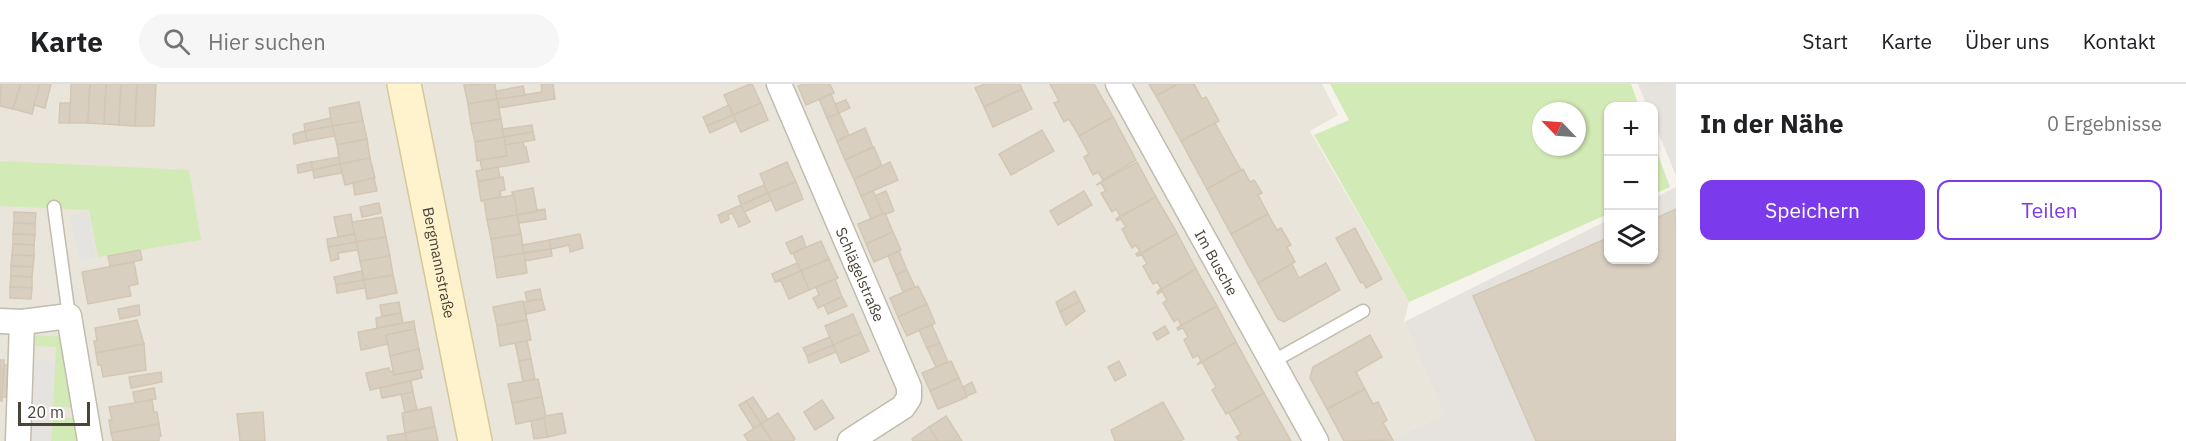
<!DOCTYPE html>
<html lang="de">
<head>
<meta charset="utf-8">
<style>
	body { margin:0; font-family:"IBM Plex Sans",sans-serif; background:#f6f6f6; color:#202124 }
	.controls { position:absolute; right:18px; top:18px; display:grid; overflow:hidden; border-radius:12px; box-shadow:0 2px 4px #0004 }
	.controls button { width:54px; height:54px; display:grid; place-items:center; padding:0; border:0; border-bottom:2px solid #e0e0e0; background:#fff; color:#202124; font:30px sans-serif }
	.compass { position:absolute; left:1532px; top:18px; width:54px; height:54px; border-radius:50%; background:#fff; box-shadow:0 2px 4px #0004; rotate:295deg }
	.scale { position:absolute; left:18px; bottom:15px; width:72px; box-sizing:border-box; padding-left:6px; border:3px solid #4b4439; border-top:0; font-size:16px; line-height:21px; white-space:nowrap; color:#4b4439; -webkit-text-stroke:4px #fff; paint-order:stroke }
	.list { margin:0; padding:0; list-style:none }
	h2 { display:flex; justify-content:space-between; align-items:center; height:78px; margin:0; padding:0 24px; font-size:26px }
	h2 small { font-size:20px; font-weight:400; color:#757577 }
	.actions { display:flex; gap:12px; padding:18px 24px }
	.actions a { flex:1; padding:14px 0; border:2px solid #7c3aed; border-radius:12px; text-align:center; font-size:21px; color:#7c3aed }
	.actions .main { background:#7c3aed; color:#fff }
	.icon { flex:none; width:33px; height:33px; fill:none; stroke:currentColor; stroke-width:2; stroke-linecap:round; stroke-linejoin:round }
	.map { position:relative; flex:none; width:1676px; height:357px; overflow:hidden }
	header { display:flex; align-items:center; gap:36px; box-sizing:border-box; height:84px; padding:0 30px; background:#fff; border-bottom:2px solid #e0e0e0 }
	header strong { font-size:28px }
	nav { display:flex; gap:33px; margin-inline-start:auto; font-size:21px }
	.search { width:420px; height:54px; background:#f6f6f6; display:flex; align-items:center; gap:15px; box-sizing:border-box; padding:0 21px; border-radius:33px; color:#757577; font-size:22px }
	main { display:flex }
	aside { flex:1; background:#fff }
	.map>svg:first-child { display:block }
</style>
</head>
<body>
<header>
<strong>Karte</strong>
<div class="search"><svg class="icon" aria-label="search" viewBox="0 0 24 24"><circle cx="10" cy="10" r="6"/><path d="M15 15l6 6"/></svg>Hier suchen</div>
<nav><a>Start</a><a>Karte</a><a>Über uns</a><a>Kontakt</a></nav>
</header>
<main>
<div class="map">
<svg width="1676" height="357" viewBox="0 0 1676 357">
	<rect width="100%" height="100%" fill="#f6f3ec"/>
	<polygon fill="#eae5da" points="0,0 1322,0 1338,31 1310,47 1409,218 1404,238 1444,331 1413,345 1392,357 0,357"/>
	<g fill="#e6e2dd">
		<polygon points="1638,0 1676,0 1676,92 1654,38 1654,22 1647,22"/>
		<polygon points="1676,103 1676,357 1391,357 1413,345 1444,331 1404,238 1608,136 1608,176 1654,176 1654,114"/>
	</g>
	<g fill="#d2eab5" fill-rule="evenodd">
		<path d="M1330,0H1631L1639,22H1608V130L1409,218L1314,51L1349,36ZM1541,27H1577V63H1541Z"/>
		<polygon points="1654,60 1670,103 1654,110"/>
		<polygon points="0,77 189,86 201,156 98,173 89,126 0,122"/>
		<polygon points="35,251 62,253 75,324 53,322 56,263 35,262"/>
		<polygon points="53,333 77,334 81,357 51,357"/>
	</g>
	<g fill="#e5e3e0">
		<polygon points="88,128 96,173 79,176 70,131"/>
		<polygon points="34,276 55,277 52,322 31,321"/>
		<polygon points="31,331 52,332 51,357 29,357"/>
	</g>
	<g fill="#d8cfc1" stroke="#d3c7b4" stroke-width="1.5">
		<polygon points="1,0 21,0 13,25 0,22"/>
		<polygon points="21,0 40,0 32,30 13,25"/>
		<polygon points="40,0 51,0 45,24 34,21"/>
		<polygon points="71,0 90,0 88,39 70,39"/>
		<polygon points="90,0 106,0 104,40 88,39"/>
		<polygon points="106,0 121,0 119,41 104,40"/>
		<polygon points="121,0 137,0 135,42 119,41"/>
		<polygon points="137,0 156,0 154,42 135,42"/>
		<polygon points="495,0 497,15 468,20 464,1"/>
		<polygon points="541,0 553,0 555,15 499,24 497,15 542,8"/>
		<polygon points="750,0 752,0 761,19 733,31 724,11"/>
		<polygon points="804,0 830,0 834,9 806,21 798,2"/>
		<polygon points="985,0 1020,0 1022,5 984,23 975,4"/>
		<polygon points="1050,0 1094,0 1113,33 1079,52 1069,35 1064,38 1054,19 1059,17"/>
		<polygon points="1149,0 1178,0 1156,12"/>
		<polygon points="1178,0 1194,0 1202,15 1206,13 1219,37 1181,57 1156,12"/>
		<polygon points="523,2 525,11 497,15 496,7"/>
		<polygon points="1022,5 1032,25 993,43 984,23"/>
		<polygon points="831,10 839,29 827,34 819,15"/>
		<polygon points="497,15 501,35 471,40 468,20"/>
		<polygon points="846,16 850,24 839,29 835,20"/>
		<polygon points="359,18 363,37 332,42 329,24"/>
		<polygon points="60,19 70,19 69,39 59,39"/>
		<polygon points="761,19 768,36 741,48 733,31"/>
		<polygon points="729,21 733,31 707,42 703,33"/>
		<polygon points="839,29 849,51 837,57 827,34"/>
		<polygon points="733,31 736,37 710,49 707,42"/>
		<polygon points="1113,33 1136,76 1103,96 1098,88 1093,91 1084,73 1089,70 1079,52"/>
		<polygon points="331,34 332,42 305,47 304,40"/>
		<polygon points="501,35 504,53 475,58 471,40"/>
		<polygon points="363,37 367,55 337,61 332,42"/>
		<polygon points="1215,39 1241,86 1207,105 1181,57"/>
		<polygon points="532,41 533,48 504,53 502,45"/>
		<polygon points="332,42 335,52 307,57 305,47"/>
		<polygon points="865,44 873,63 845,76 837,57"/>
		<polygon points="1042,46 1054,67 1011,91 999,70"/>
		<polygon points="305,47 307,57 294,60 293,50"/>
		<polygon points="533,48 535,56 505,61 504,53"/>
		<polygon points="504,53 507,72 477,77 475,58"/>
		<polygon points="367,55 370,74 340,80 337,61"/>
		<polygon points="523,58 524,63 526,63 529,78 482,86 480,76 507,72 505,61"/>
		<polygon points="874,63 882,82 854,95 845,76"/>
		<polygon points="339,73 340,80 313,86 311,78"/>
		<polygon points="370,74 375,94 345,101 340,80"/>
		<polygon points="311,78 313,86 298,89 297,81"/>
		<polygon points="787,78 796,98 768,109 760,90"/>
		<polygon points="890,78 898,96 861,112 854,95"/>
		<polygon points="1137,78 1156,113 1116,135 1120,132 1116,125 1112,128 1101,109 1106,107 1101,99 1096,101"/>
		<polygon points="340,80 342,89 314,94 313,86"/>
		<polygon points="498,83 500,94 478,97 476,87"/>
		<polygon points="1243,85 1250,98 1254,96 1262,109 1258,111 1268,130 1231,150 1207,105"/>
		<polygon points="503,93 505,106 500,107 501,113 481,117 478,98"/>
		<polygon points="374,94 377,107 355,111 353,99"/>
		<polygon points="796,98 803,115 776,127 768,109"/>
		<polygon points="764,101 768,109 741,121 738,112"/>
		<polygon points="533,104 537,126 545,125 545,126 517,131 512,108"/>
		<polygon points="873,107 883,130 871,135 861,112"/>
		<polygon points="886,107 894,127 886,130 883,130 875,112"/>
		<polygon points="1084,107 1092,121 1058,141 1050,127"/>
		<polygon points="768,109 771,116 744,128 741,121"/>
		<polygon points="514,111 517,131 487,136 484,116"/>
		<polygon points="1156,113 1177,149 1137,172 1136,170 1140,167 1136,161 1132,164 1122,145 1126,143 1121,135 1117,137 1116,135"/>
		<polygon points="379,119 381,129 362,133 360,123"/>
		<polygon points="741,121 750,138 739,143 732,129 728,131 729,135 721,139 718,131"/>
		<polygon points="1676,125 1676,357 1536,357 1473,212 1608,154 1608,176 1654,176 1654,135"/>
		<polygon points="545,126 546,135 519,139 517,131"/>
		<polygon points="14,128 36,129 35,140 14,139"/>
		<polygon points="885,129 893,148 866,160 858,140"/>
		<polygon points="351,130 354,150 338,153 334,133"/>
		<polygon points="1268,130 1277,146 1281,144 1291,161 1287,163 1295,178 1258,199 1231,150"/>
		<polygon points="517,131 521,150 491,155 487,136"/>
		<polygon points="382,133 386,153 356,158 352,138"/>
		<polygon points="14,139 35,140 35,151 13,150"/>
		<polygon points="1355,144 1382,195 1366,204 1363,198 1361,199 1336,154"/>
		<polygon points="893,148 901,166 874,178 866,160"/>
		<polygon points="1177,149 1196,185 1157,208 1161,204 1157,198 1153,200 1143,182 1147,180 1142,171 1137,172"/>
		<polygon points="13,150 35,151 34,161 13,160"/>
		<polygon points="355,150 356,158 328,163 327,155"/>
		<polygon points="521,150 524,169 494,174 491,155"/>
		<polygon points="580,150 583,164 570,168 569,161 551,165 549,156"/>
		<polygon points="802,152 806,163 791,170 786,159"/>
		<polygon points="386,153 390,172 360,177 356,158"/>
		<polygon points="549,156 551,165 524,169 522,161"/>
		<polygon points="821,157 829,175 801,187 793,169"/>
		<polygon points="356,158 358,166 338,169 339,175 331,177 328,163"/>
		<polygon points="13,160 34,161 34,172 12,171"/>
		<polygon points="551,165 552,172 525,177 524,169"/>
		<polygon points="140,166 142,176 110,182 108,172"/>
		<polygon points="899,167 907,186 896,191 888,172"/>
		<polygon points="524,169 527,189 497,194 494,174"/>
		<polygon points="12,171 34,172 33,183 11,182"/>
		<polygon points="390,172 393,191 364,196 360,177"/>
		<polygon points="829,175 838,194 809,206 801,187"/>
		<polygon points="134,178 138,200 129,202 131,212 88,220 82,188"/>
		<polygon points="797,179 801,187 775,198 772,190"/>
		<polygon points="1326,179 1340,206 1284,238 1278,235 1258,199 1292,180 1299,194"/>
		<polygon points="11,182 33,183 32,193 11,192"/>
		<polygon points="1196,185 1217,222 1177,244 1181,241 1178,235 1174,238 1163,219 1167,216 1162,207 1158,210 1157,208"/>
		<polygon points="907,186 915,203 903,208 896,191"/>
		<polygon points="362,187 364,196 336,201 334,193"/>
		<polygon points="801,187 809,206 789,215 781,197 775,198"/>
		<polygon points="393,191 397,209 367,215 364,196"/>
		<polygon points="11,192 32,193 32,204 10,203"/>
		<polygon points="835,195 842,213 818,224 813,214 819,211 816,203"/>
		<polygon points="364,196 365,204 337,209 336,201"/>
		<polygon points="918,202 927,220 898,233 890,214"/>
		<polygon points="10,203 32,204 31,215 10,214"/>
		<polygon points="540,205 542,215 527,217 525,208"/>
		<polygon points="1075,207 1080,217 1060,228 1056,218"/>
		<polygon points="842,213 847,222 828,230 824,221"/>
		<polygon points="542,215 545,226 526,230 523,218"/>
		<polygon points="523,217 527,236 497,242 493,223"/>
		<polygon points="1080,217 1085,227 1066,241 1060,228"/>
		<polygon points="399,218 401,229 382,232 380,221"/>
		<polygon points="927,220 935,239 907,252 898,233"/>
		<polygon points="139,221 140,231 120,235 118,225"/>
		<polygon points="1217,222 1236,258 1197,281 1201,277 1198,271 1193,274 1184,256 1188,253 1183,244 1178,246 1177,244"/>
		<polygon points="401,229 403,239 377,244 376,234"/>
		<polygon points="853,230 861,249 833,261 825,242"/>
		<polygon points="137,236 144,260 96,269 94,257 97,257 95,244"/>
		<polygon points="527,236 531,256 500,262 497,242"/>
		<polygon points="414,237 415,245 386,251 388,260 361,266 358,248"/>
		<polygon points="932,241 940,259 927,264 919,246"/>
		<polygon points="1165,242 1169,249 1157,256 1153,249"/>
		<polygon points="415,245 419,265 390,272 386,251"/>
		<polygon points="861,249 869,267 841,279 833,261"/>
		<polygon points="1370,251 1382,273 1356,288 1365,305 1327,325 1310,294 1313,283"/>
		<polygon points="830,253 833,261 807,272 803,264"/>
		<polygon points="527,257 531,275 519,277 515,259"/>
		<polygon points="1236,258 1264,309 1226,330 1212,306 1216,303 1202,278"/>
		<polygon points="940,259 948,278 936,283 927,264"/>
		<polygon points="144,260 146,286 103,293 101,281 98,281 96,269"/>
		<polygon points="833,261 836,268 809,279 807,272"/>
		<polygon points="419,265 423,285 394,291 390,272"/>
		<polygon points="531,275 535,295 523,298 519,277"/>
		<polygon points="0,276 4,276 2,317 0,317"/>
		<polygon points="951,277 959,294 930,307 922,289"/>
		<polygon points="1119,277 1126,291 1115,297 1108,283"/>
		<polygon points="4,281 14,281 13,313 2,313"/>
		<polygon points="389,284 390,288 393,287 394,291 420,286 422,294 370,306 366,289"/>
		<polygon points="161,288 162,298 131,304 129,293"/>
		<polygon points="959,294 967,313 938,325 930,307"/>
		<polygon points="538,295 542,313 512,319 508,300"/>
		<polygon points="411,297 413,308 382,314 380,304"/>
		<polygon points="972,298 976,308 967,312 963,303"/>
		<polygon points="154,304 156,315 135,319 133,308"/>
		<polygon points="1365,305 1373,320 1378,318 1387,336 1383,339 1393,356 1344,357 1327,325"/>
		<polygon points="413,308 417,326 405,328 401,310"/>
		<polygon points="1264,309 1291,357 1239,357 1236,353 1241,350 1229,329"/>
		<polygon points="542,313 546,334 516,340 512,319"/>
		<polygon points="753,313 768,336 761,340 746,317"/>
		<polygon points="152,316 154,328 157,328 159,340 111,349 109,336 112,336 109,323"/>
		<polygon points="822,316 834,334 815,346 804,328"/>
		<polygon points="746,317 761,340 754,345 739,321"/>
		<polygon points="1163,318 1184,355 1180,357 1115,357 1111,346"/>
		<polygon points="431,323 435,343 405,349 402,329"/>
		<polygon points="263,328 265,357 240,357 237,330"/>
		<polygon points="562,329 566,349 547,353 544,334 545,332"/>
		<polygon points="778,329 795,355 793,357 772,357 761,340"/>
		<polygon points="946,332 962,357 938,357 929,343"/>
		<polygon points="544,334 547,353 534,355 531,337"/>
		<polygon points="159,340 161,352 159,353 159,357 113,357 111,349"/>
		<polygon points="761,340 772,357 748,357 744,351"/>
		<polygon points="435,343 438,357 407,357 405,349"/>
		<polygon points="929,343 938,357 913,357 912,355"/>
		<polygon points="405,349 407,357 388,357 387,352"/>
	</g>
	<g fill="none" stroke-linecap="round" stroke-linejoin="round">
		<defs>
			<g id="lane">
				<polyline points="54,123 69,232"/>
				<polyline points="1272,278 1363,227"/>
			</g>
			<g id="street">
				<path id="s1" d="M779,0L909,303V314L903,323L850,357"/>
				<path id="s2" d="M1118,0L1316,357"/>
				<polyline points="0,237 22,238 69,232 90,357"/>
				<polyline points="18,357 22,238"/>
			</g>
			<g id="secondary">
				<path id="s3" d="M404,0L475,357"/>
			</g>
		</defs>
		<use href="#lane" stroke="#c2bbae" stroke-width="15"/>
		<use href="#street" stroke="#c2bbae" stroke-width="27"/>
		<use href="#secondary" stroke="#d6c79b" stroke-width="36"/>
		<use href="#lane" stroke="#fff" stroke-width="12"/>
		<use href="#street" stroke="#fff" stroke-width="24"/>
		<use href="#secondary" stroke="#fff3cd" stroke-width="33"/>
	</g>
	<g text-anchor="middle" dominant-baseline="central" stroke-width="4.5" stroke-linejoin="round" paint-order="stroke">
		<g font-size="15" fill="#4b4439" stroke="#fff">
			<text stroke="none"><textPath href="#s3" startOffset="182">Bergmannstraße</textPath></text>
			<text stroke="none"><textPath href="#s2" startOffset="204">Im Busche</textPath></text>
			<text stroke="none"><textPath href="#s1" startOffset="207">Schlägelstraße</textPath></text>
		</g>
	</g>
</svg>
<div class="controls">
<button>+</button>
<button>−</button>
<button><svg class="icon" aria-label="layers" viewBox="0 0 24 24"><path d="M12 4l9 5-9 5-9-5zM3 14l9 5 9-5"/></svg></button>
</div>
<svg class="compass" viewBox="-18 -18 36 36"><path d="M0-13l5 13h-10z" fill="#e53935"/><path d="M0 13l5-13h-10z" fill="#757577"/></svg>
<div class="scale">20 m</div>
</div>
<aside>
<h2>In der Nähe<small>0 Ergebnisse</small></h2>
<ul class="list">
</ul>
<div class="actions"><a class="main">Speichern</a><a>Teilen</a></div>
</aside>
</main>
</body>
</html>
